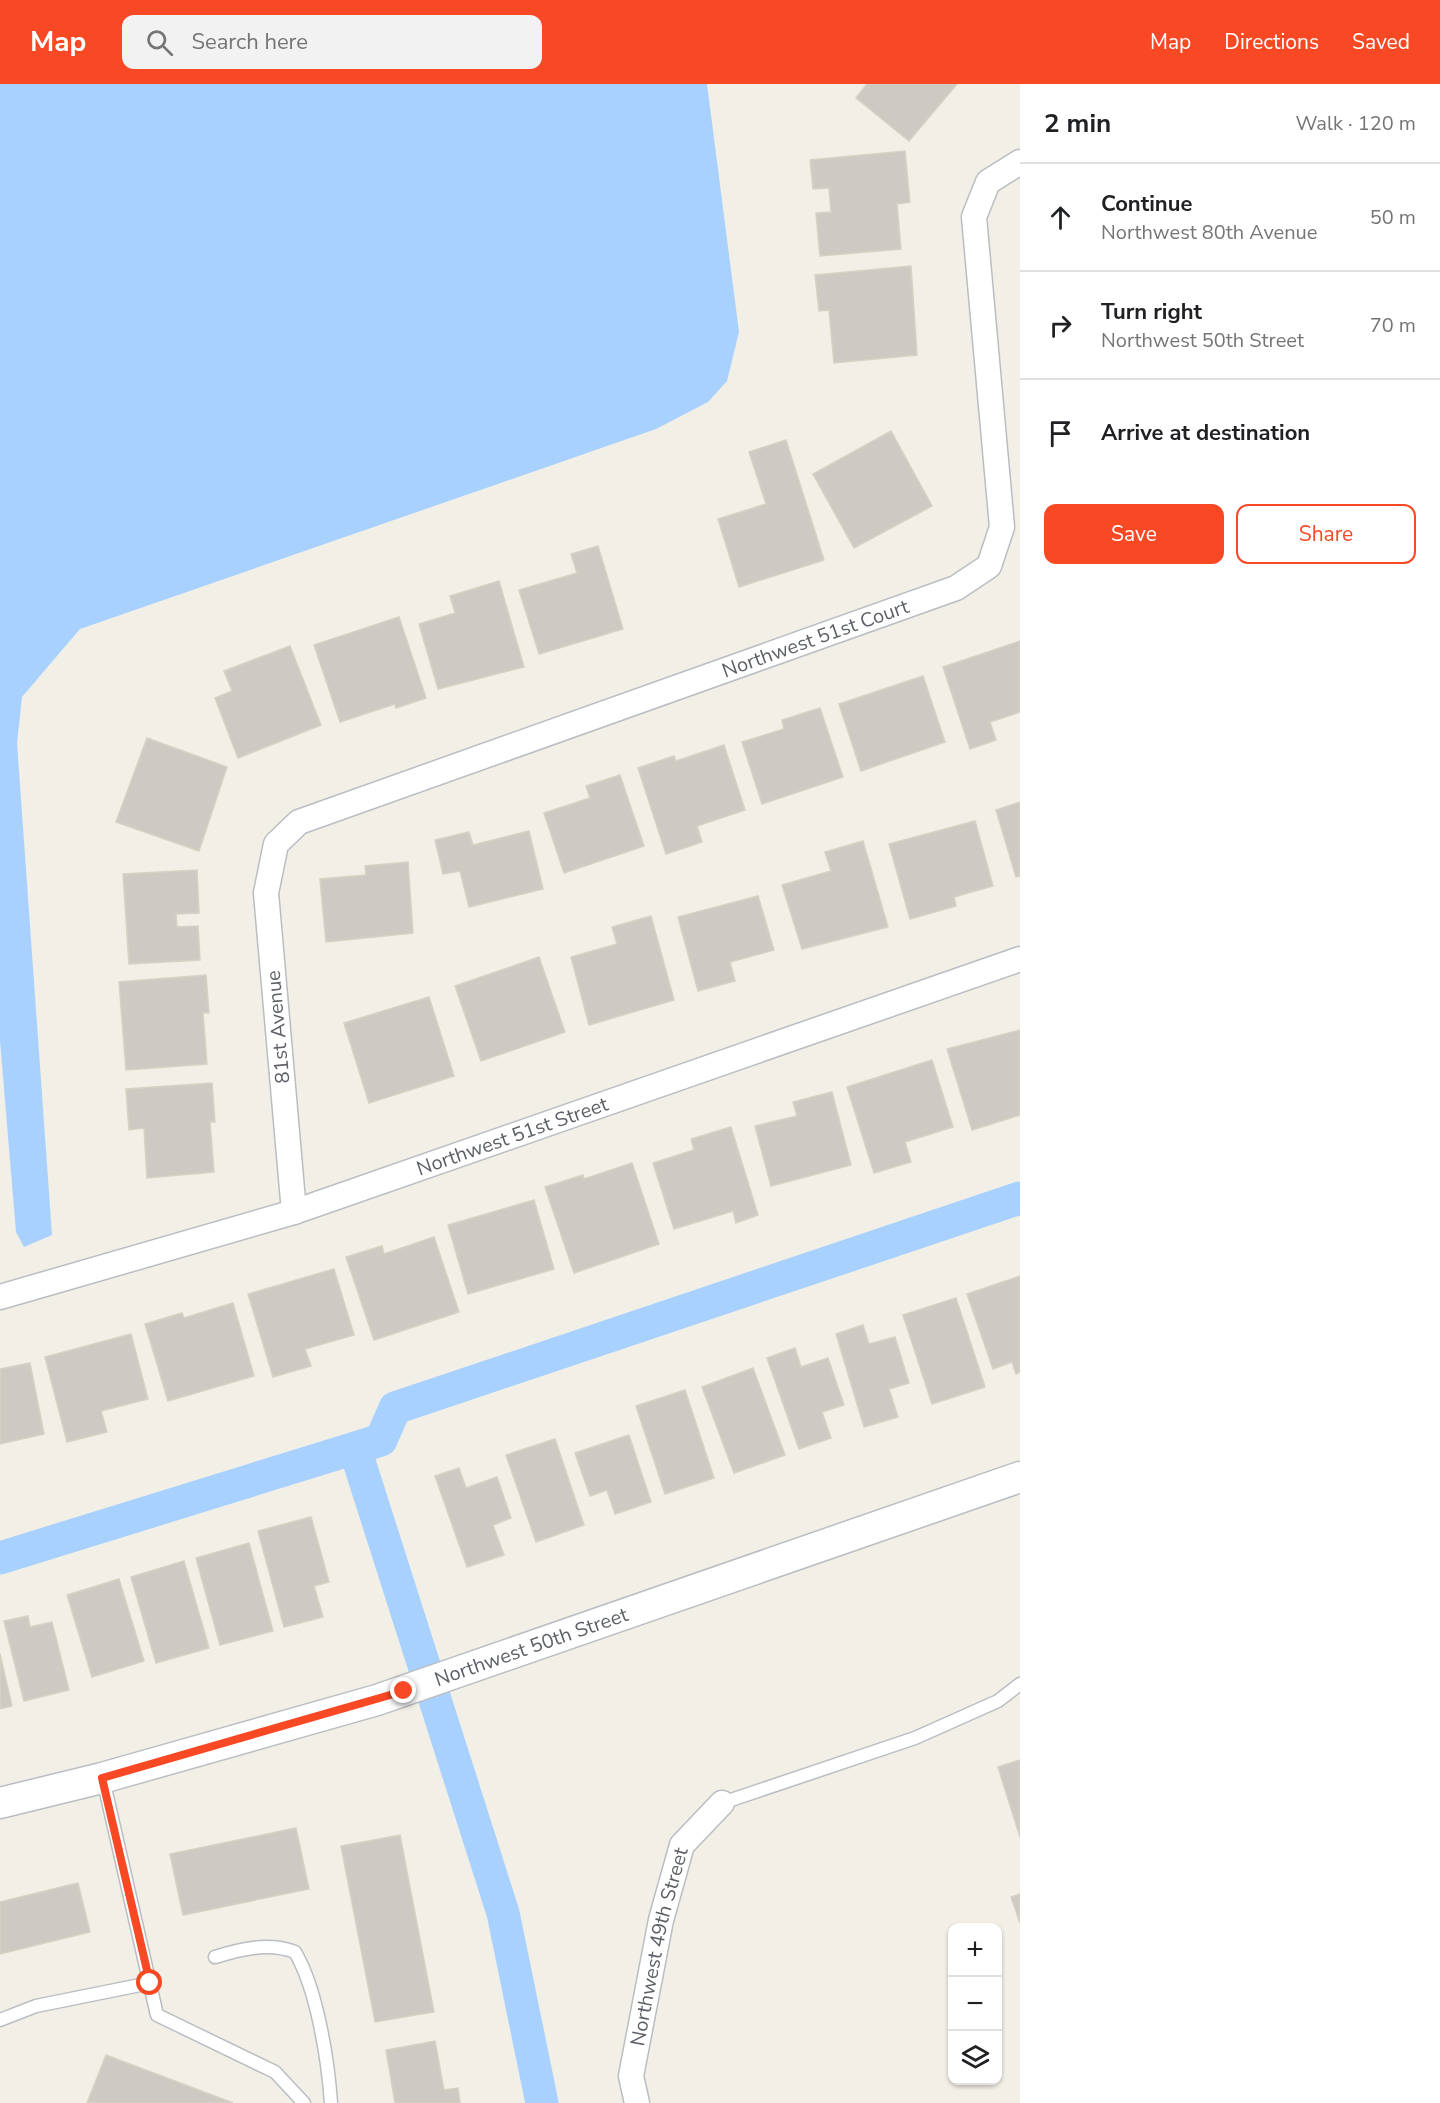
<!DOCTYPE html>
<html lang="en">
<head>
<meta charset="utf-8">
<style>
	body { margin:0; font-family:"Nunito Sans",sans-serif; background:#f2f2f2; color:#202124 }
	.controls { position:absolute; right:18px; bottom:18px; display:grid; overflow:hidden; border-radius:12px; box-shadow:0 2px 4px #0004 }
	.controls button { width:54px; height:54px; display:grid; place-items:center; padding:0; border:0; border-bottom:2px solid #e0e0e0; background:#fff; color:#202124; font:30px sans-serif }
	.stop { position:absolute; width:18px; height:18px; margin:-14px; border:4px solid #f94824; border-radius:50%; background:#fff }
	.stop.end { background:#f94824; border-color:#fff; box-shadow:0 2px 6px #0008 }
	.list { margin:0; padding:0; list-style:none }
	h2 { display:flex; justify-content:space-between; align-items:center; height:78px; margin:0; padding:0 24px; font-size:26px }
	h2 small { font-size:20px; font-weight:400; color:#757577 }
	.list li { display:grid; grid-template-columns:39px 1fr auto; gap:18px; align-items:center; box-sizing:border-box; height:108px; padding:0 24px; border-top:2px solid #e0e0e0 }
	.list b { display:block; font-size:22px; white-space:nowrap }
	.list p { margin:0; font-size:20px; white-space:nowrap; color:#757577 }
	.list em { font-size:20px; font-style:normal; color:#757577 }
	.actions { display:flex; gap:12px; padding:18px 24px }
	.actions a { flex:1; padding:14px 0; border:2px solid #f94824; border-radius:12px; text-align:center; font-size:21px; color:#f94824 }
	.actions .main { background:#f94824; color:#fff }
	.icon { flex:none; width:33px; height:33px; fill:none; stroke:currentColor; stroke-width:2; stroke-linecap:round; stroke-linejoin:round }
	.map { position:relative; flex:none; width:1020px; height:2019px; overflow:hidden }
	header { display:flex; align-items:center; gap:36px; box-sizing:border-box; height:84px; padding:0 30px; background:#f94824; color:#fff }
	header strong { font-size:28px }
	nav { display:flex; gap:33px; margin-inline-start:auto; font-size:21px }
	.search { width:420px; height:54px; background:#f2f2f2; display:flex; align-items:center; gap:15px; box-sizing:border-box; padding:0 21px; border-radius:12px; color:#757577; font-size:22px }
	main { display:flex }
	aside { flex:1; background:#fff }
	.map>svg:first-child { display:block }
</style>
</head>
<body>
<header>
<strong>Map</strong>
<div class="search"><svg class="icon" aria-label="search" viewBox="0 0 24 24"><circle cx="10" cy="10" r="6"/><path d="M15 15l6 6"/></svg>Search here</div>
<nav><a>Map</a><a>Directions</a><a>Saved</a></nav>
</header>
<main>
<div class="map">
<svg width="1020" height="2019" viewBox="0 0 1020 2019">
	<rect width="100%" height="100%" fill="#f1efe6"/>
	<polygon fill="#a8d1ff" points="0,0 707,0 739,248 727,297 708,318 656,345 80,545 22,613 17,659 52,1151 24,1163 16,1148 0,957"/>
	<g fill="none" stroke-linecap="round" stroke-linejoin="round">
		<g stroke="#a8d1ff" stroke-width="33">
			<polyline points="355,1365 503,1829 542,2019"/>
			<polyline points="0,1474 381,1356 395,1324 1020,1114"/>
		</g>
	</g>
	<g fill="#cccac2" stroke="#d6d2c3" stroke-width="1.5">
		<polygon points="867,0 957,0 909,57 856,14"/>
		<polygon points="905,67 910,118 897,120 901,165 820,172 816,129 831,128 829,104 813,105 810,76"/>
		<polygon points="911,182 917,271 834,279 829,226 819,227 815,191"/>
		<polygon points="891,347 932,422 854,464 813,390"/>
		<polygon points="786,356 824,476 739,503 718,435 766,420 749,368"/>
		<polygon points="598,462 623,545 539,570 519,506 577,489 571,470"/>
		<polygon points="499,497 524,583 438,605 419,540 455,529 450,512"/>
		<polygon points="399,533 426,614 396,624 395,620 340,638 314,561"/>
		<polygon points="1020,557 1020,628 990,638 996,656 970,665 943,583"/>
		<polygon points="290,562 321,641 238,674 215,614 232,607 224,587"/>
		<polygon points="923,592 945,658 861,687 839,620"/>
		<polygon points="820,624 843,693 762,720 742,658 784,645 782,636"/>
		<polygon points="147,654 227,683 199,767 116,738"/>
		<polygon points="724,661 745,726 697,742 702,758 666,770 638,684 674,672 676,677"/>
		<polygon points="620,691 644,762 564,789 544,729 590,714 586,702"/>
		<polygon points="1020,718 1020,792 1016,793 996,726"/>
		<polygon points="975,737 993,802 954,813 956,822 910,835 889,760"/>
		<polygon points="529,747 543,805 469,823 460,787 443,790 435,756 469,748 473,761"/>
		<polygon points="863,757 888,843 802,865 782,801 831,787 825,768"/>
		<polygon points="408,778 413,849 326,858 320,795 366,791 365,782"/>
		<polygon points="197,786 199,829 176,830 177,843 198,842 200,876 129,880 123,790"/>
		<polygon points="758,812 774,866 730,878 735,897 698,907 678,833"/>
		<polygon points="651,832 674,916 589,941 571,873 617,860 612,843"/>
		<polygon points="539,873 565,948 481,977 455,902"/>
		<polygon points="206,891 209,929 203,929 207,980 126,986 119,898"/>
		<polygon points="429,913 454,992 369,1019 344,939"/>
		<polygon points="1020,946 1020,1031 972,1046 947,965"/>
		<polygon points="932,976 953,1043 905,1058 911,1078 874,1089 847,1003"/>
		<polygon points="212,999 215,1038 210,1038 214,1088 147,1094 144,1044 129,1046 126,1005"/>
		<polygon points="832,1008 851,1081 771,1102 755,1042 797,1032 793,1018"/>
		<polygon points="731,1043 758,1131 736,1139 733,1127 674,1145 653,1079 694,1066 691,1055"/>
		<polygon points="632,1079 659,1160 574,1189 545,1103 583,1091 584,1095"/>
		<polygon points="534,1116 554,1185 468,1210 448,1141"/>
		<polygon points="434,1153 459,1228 374,1256 346,1173 382,1162 384,1170"/>
		<polygon points="334,1185 354,1251 305,1265 311,1282 273,1293 248,1210"/>
		<polygon points="1020,1192 1020,1288 1016,1290 1012,1278 993,1285 967,1210"/>
		<polygon points="956,1214 985,1303 932,1320 903,1231"/>
		<polygon points="233,1219 254,1292 168,1317 145,1240 182,1229 184,1234"/>
		<polygon points="863,1241 869,1260 895,1253 909,1299 889,1305 898,1333 864,1343 836,1250"/>
		<polygon points="131,1250 148,1315 101,1327 107,1348 67,1358 45,1273"/>
		<polygon points="795,1264 801,1283 828,1274 844,1321 822,1328 831,1354 799,1365 767,1274"/>
		<polygon points="30,1279 44,1350 0,1360 0,1285"/>
		<polygon points="753,1284 785,1371 734,1389 702,1303"/>
		<polygon points="685,1306 714,1394 665,1410 636,1322"/>
		<polygon points="629,1351 651,1418 615,1430 607,1406 590,1412 575,1369"/>
		<polygon points="555,1355 584,1441 536,1458 506,1371"/>
		<polygon points="459,1384 466,1404 497,1393 511,1434 493,1441 504,1471 467,1483 435,1392"/>
		<polygon points="311,1433 329,1498 314,1502 323,1533 284,1543 258,1447"/>
		<polygon points="249,1459 273,1547 220,1561 196,1474"/>
		<polygon points="184,1477 209,1564 156,1579 131,1493"/>
		<polygon points="119,1495 144,1577 92,1593 67,1511"/>
		<polygon points="28,1532 30,1543 52,1538 69,1606 24,1617 4,1537"/>
		<polygon points="0,1570 12,1622 0,1625"/>
		<polygon points="1020,1676 1020,1753 998,1683"/>
		<polygon points="296,1744 309,1805 183,1831 170,1770"/>
		<polygon points="400,1751 434,1928 375,1938 341,1762"/>
		<polygon points="78,1799 90,1848 0,1870 0,1818"/>
		<polygon points="1020,1810 1020,1839 1011,1813"/>
		<polygon points="435,1957 444,2006 458,2004 460,2019 395,2019 386,1966"/>
		<polygon points="106,1971 233,2019 87,2019"/>
	</g>
	<g fill="none" stroke-linecap="round" stroke-linejoin="round">
		<defs>
			<g id="service">
				<polyline points="103,1695 157,1931 275,1988 304,2019"/>
				<polyline points="722,1719 915,1654 998,1617 1020,1600"/>
				<path d="M215,1873C241,1865 268,1858 295,1868C317,1905 328,1976 331,2019"/>
				<polyline points="0,1936 36,1922 150,1899"/>
			</g>
			<g id="minor">
				<path id="s1" d="M294,1128L266,809L276,760L299,738L956,504L989,482L1002,443L974,133L988,98L1020,78"/>
				<path id="s2" d="M0,1213L294,1128L1020,875"/>
				<path id="s3" d="M637,2019L631,1992L661,1836L682,1761L722,1719"/>
			</g>
			<g id="tertiary">
				<path id="s4" d="M0,1719L102,1694L377,1616L1020,1393"/>
			</g>
		</defs>
		<use href="#service" stroke="#babdc2" stroke-width="15"/>
		<use href="#minor" stroke="#babdc2" stroke-width="27"/>
		<use href="#tertiary" stroke="#babdc2" stroke-width="33"/>
		<use href="#service" stroke="#fff" stroke-width="12"/>
		<use href="#minor" stroke="#fff" stroke-width="24"/>
		<use href="#tertiary" stroke="#fff" stroke-width="30"/>
	</g>
	<g fill="none" stroke-linecap="round" stroke-linejoin="round">
		<polyline stroke="#f94824" stroke-width="8" points="150,1899 102,1694 404,1607"/>
	</g>
	<g text-anchor="middle" dominant-baseline="central" stroke-width="4.5" stroke-linejoin="round" paint-order="stroke">
		<g font-size="20" fill="#5d6167" stroke="#fff">
			<text stroke="none"><textPath href="#s1" startOffset="950">Northwest 51st Court</textPath></text>
			<text transform="translate(278 943) rotate(-95)">81st Avenue</text>
			<text stroke="none"><textPath href="#s2" startOffset="537">Northwest 51st Street</textPath></text>
			<text stroke="none"><textPath href="#s4" startOffset="554">Northwest 50th Street</textPath></text>
			<text stroke="none"><textPath href="#s3" startOffset="160">Northwest 49th Street</textPath></text>
		</g>
	</g>
</svg>
<div class="controls">
<button>+</button>
<button>−</button>
<button><svg class="icon" aria-label="layers" viewBox="0 0 24 24"><path d="M12 4l9 5-9 5-9-5zM3 14l9 5 9-5"/></svg></button>
</div>
<div class="stop" style="left:150px;top:1899px"></div>
<div class="stop end" style="left:404px;top:1607px"></div>
</div>
<aside>
<h2>2 min<small>Walk · 120 m</small></h2>
<ul class="list">
<li><svg class="icon" aria-label="ahead" viewBox="0 0 24 24"><path d="M12 20V5M6 11l6-6 6 6"/></svg><div><b>Continue</b><p>Northwest 80th Avenue</p></div><em>50 m</em></li>
<li><svg class="icon" aria-label="right" viewBox="0 0 24 24"><path d="M7 20v-9h11M14 6l5 5-5 5"/></svg><div><b>Turn right</b><p>Northwest 50th Street</p></div><em>70 m</em></li>
<li><svg class="icon" aria-label="arrive" viewBox="0 0 24 24"><path d="M6 21V4h12l-3 4 3 4H6"/></svg><div><b>Arrive at destination</b></div></li>
</ul>
<div class="actions"><a class="main">Save</a><a>Share</a></div>
</aside>
</main>
</body>
</html>
